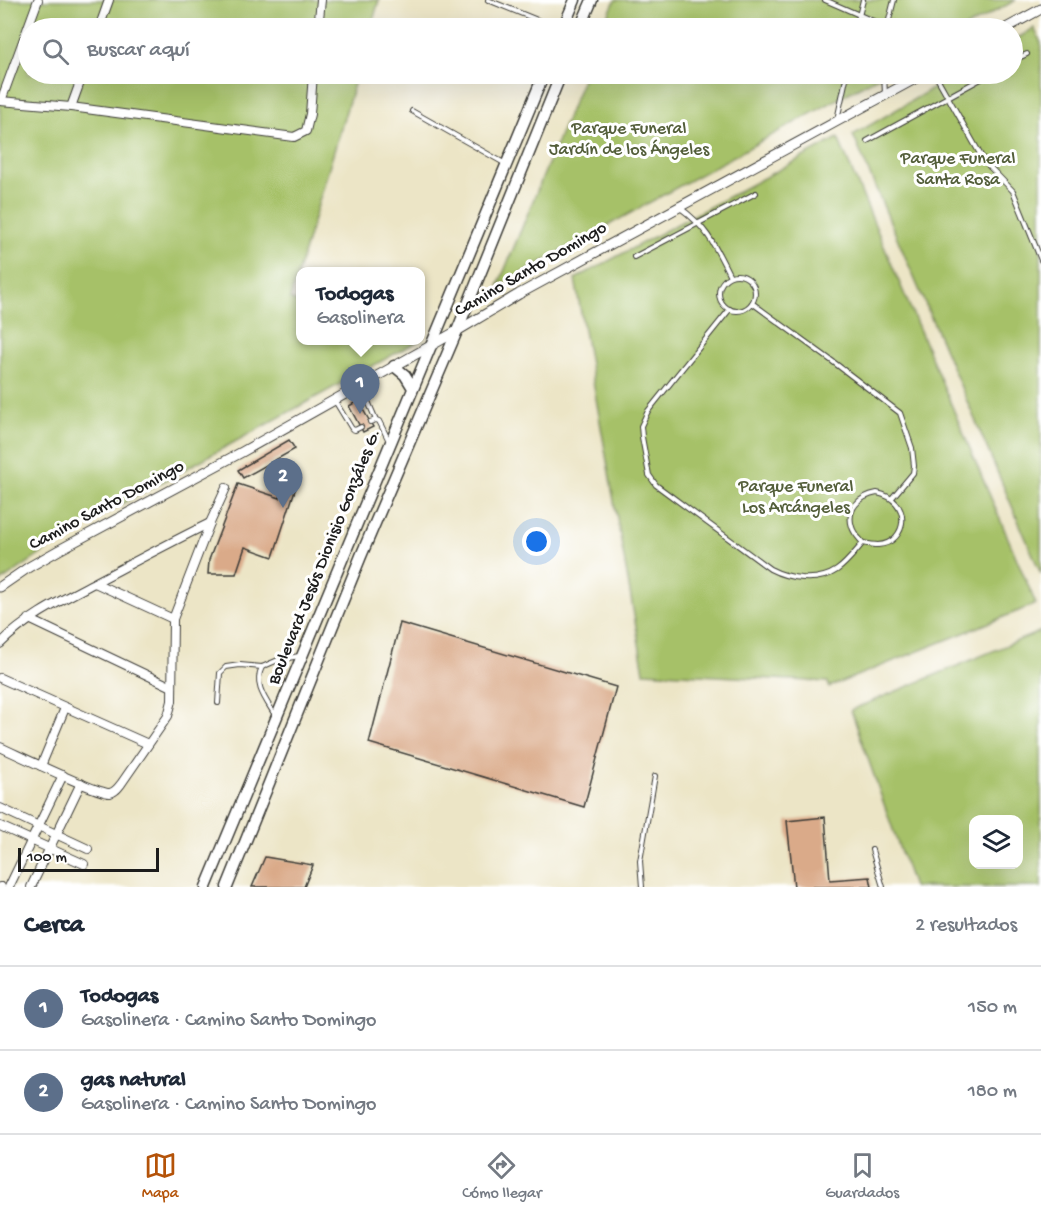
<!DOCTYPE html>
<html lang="es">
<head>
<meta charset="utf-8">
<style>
	body { margin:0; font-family:"Gochi Hand",sans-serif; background:#f6f6f7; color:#1f2937 }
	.controls { position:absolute; right:18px; bottom:18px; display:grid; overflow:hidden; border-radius:12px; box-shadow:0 6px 24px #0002 }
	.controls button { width:54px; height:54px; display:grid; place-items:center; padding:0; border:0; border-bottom:2px solid #e0e1e3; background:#fff; color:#1f2937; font:30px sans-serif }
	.scale { position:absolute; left:18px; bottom:15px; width:141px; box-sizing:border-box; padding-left:6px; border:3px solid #1c1c1c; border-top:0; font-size:16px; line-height:21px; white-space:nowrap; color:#1c1c1c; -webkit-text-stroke:4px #fff; paint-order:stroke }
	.you { position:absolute; left:537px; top:542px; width:21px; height:21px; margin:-15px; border:4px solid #fff; border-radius:50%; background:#1a73e8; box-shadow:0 0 0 9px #1a73e833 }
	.badge { display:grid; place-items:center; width:39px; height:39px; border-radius:50%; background:#b45309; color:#fff; font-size:20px; font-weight:700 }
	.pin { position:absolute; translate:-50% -50px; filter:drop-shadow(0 2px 3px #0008) }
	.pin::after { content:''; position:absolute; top:32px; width:21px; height:18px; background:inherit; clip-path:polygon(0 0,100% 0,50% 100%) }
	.popup { position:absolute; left:296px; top:267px; width:129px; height:78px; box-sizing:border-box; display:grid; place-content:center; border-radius:12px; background:#fff; filter:drop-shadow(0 2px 4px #0005); font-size:20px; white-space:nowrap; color:#747a83 }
	.popup b { font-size:22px; color:#1f2937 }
	.popup::after { content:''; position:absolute; left:50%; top:100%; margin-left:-12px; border:12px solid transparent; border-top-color:#fff }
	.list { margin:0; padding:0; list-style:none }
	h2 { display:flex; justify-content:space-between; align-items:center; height:78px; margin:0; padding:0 24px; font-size:26px }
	h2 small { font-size:20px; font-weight:400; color:#747a83 }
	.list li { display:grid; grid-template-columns:39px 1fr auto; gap:18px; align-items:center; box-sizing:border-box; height:84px; padding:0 24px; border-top:2px solid #e0e1e3 }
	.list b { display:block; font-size:22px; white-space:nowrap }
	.list p { margin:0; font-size:20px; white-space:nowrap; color:#747a83 }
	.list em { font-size:20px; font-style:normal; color:#747a83 }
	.icon { flex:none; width:33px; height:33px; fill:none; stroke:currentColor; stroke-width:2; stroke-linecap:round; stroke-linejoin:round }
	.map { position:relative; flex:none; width:1041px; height:887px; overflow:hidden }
	.search { position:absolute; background:#fff; box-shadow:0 6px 24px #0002; left:18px; right:18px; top:18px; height:66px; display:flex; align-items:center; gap:15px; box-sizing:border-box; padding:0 21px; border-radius:33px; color:#747a83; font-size:22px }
	.sheet { height:246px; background:#fff }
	nav { display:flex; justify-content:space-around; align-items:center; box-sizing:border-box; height:84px; border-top:2px solid #e0e1e3; background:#fff; font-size:16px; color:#747a83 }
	nav a { display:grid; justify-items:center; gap:3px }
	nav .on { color:#b45309 }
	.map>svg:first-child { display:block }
</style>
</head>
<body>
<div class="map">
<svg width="1041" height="887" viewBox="0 0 1041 887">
	<rect width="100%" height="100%" fill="#fff"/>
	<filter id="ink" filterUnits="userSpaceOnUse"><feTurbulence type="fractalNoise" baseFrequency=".0167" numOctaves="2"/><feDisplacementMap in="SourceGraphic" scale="12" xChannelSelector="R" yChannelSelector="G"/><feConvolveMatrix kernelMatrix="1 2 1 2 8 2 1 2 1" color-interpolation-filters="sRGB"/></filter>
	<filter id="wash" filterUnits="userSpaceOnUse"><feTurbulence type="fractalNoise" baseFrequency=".008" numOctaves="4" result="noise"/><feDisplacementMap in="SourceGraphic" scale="24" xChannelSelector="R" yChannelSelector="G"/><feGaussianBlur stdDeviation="1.35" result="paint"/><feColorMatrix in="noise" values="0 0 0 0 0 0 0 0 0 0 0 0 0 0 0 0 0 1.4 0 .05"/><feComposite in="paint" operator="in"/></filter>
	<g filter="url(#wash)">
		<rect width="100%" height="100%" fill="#ece5c6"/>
		<g fill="#a6c168" stroke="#616e42" stroke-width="1.5" fill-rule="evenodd">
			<polygon points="0,0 379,0 371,28 28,28 28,74 357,74 290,299 300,303 300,340 418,341 80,527 0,582"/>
			<polygon points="615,0 1016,0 965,28 603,28"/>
			<polygon points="1034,28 1041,43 1041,574 853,135 957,74 1012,74 1013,41"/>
			<polygon points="585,74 883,74 498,286"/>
			<polygon points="838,138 1036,604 829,687 828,682 644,672 575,279"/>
			<path d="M1041,631V887H913L851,710ZM974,820H1018V864H974Z"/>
		</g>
		<g id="blocks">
			<g fill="#daaa89">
				<polygon points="358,401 373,427 363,432 349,406"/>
				<polygon points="289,440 295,449 243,478 238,470"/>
				<polygon points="286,483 296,487 273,557 245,547 236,574 208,574 209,560 238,484 280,498"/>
				<polygon points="400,623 616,687 584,807 369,743"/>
				<polygon points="825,817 830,880 870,877 872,887 794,887 787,821"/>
				<polygon points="265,857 313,865 304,887 252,887"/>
			</g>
		</g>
	</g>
	<g filter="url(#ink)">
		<use href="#blocks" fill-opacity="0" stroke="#3b3a36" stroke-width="1.5"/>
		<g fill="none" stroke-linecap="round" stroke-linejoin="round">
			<defs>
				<g id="service">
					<polyline points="488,0 557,28"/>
					<polyline points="825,0 887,27"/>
					<polyline points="856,28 863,0"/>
					<polyline points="887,28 894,0"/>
					<polyline points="1012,61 1027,54"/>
					<polyline points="884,74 885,94"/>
					<polyline points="935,74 984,161 1013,191 1041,260"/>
					<polyline points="412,111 504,163"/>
					<polyline points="837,120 847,74"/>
					<polyline points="867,141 990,74"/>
					<path d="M679,207C707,227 715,246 730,276"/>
					<polyline points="634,257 756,193"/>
					<circle cx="737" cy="293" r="18"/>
					<polyline points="752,303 832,361 900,413 912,448 914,466 913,473 892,498"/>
					<path d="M730,309L648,411L641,426L642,437L649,475L656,485L770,569C789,579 818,583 837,570C847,563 855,552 863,543"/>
					<polyline points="361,385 376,420"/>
					<polyline points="335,401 352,429 355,430 361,427"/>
					<polyline points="370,422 376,420 379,421 389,441"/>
					<path d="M877,493C913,500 908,543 878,545C874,545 868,544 863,543C859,538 854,534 852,527C846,509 860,496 877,493Z"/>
					<path d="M262,667C253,685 266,700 275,715"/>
					<polyline points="218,703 220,673 226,667 240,665 262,667 278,660 299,656"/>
					<polyline points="872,850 883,887"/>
					<polyline points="642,887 640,861 655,776"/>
				</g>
				<g id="minor">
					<polyline points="99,28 109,0"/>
					<polyline points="318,28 321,0"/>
					<polyline points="0,101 71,107 294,137 306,131 310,114 313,74"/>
					<polyline points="1,101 38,0"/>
					<polyline points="71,107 83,74"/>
					<polyline points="95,583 173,619"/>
					<polyline points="29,619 172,687"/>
					<path d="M0,644C28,616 62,600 96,582C134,562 171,542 210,523"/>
					<polyline points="0,678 148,744"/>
					<path d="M0,747C16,754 98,794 110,793C115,792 118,788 121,784L168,716L172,701L173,619L210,523L226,488"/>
					<polyline points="41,766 65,708"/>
					<polyline points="0,808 88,849"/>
					<polyline points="0,826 84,864"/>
					<polyline points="0,887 1,887"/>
					<polyline points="9,887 63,775"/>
					<polyline points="31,887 81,783"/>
				</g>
				<g id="tertiary">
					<polyline points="1006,28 1041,9"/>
					<polyline points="0,587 29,567 59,550 242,452 457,331 519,294 924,74"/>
				</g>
				<g id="secondary">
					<polyline points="563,28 575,0"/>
					<polyline points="580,28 592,0"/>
					<polyline points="394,366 405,375 413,388"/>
					<polyline points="206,887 544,74"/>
					<polyline points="227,887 361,556 457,331 561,74"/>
				</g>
			</defs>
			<use href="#service" stroke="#3b3a36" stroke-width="6"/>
			<use href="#minor" stroke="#3b3a36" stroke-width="10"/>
			<use href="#tertiary" stroke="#3b3a36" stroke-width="11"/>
			<use href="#secondary" stroke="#3b3a36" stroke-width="13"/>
			<use href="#service" stroke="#fff" stroke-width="4"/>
			<use href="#minor" stroke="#fff" stroke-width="8"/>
			<use href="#tertiary" stroke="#fff" stroke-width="9"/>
			<use href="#secondary" stroke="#fff" stroke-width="10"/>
		</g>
	</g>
	<g text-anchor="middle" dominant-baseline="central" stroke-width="6" stroke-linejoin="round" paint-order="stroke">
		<g font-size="18" fill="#535e3a" stroke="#fff">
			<text x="629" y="129">Parque Funeral<tspan x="629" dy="21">Jardín de los Ángeles</tspan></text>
			<text x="958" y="159">Parque Funeral<tspan x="958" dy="21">Santa Rosa</tspan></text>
			<text x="796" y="487">Parque Funeral<tspan x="796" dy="21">Los Arcángeles</tspan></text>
		</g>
		<g font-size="18" fill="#1c1c1c" stroke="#fff">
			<text transform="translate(531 270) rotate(-30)">Camino Santo Domingo</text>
			<text transform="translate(107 506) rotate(-28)">Camino Santo Domingo</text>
			<text transform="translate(325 557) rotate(-68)">Boulevard Jesús Dionisio Gonzáles G.</text>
		</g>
	</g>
</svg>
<div class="controls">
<button><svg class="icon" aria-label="layers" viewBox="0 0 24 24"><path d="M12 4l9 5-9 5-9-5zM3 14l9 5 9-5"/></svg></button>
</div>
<div class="scale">100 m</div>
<div class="you"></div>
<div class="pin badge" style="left:360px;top:414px;background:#5c6f8a">1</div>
<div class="popup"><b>Todogas</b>Gasolinera</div>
<div class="pin badge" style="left:283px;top:508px;background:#5c6f8a">2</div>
<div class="search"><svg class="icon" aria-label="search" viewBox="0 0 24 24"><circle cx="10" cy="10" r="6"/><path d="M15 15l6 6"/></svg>Buscar aquí</div>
</div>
<section class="sheet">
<h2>Cerca<small>2 resultados</small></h2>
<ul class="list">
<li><span class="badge" style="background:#5c6f8a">1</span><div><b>Todogas</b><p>Gasolinera · Camino Santo Domingo</p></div><em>150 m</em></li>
<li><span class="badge" style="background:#5c6f8a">2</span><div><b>gas natural</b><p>Gasolinera · Camino Santo Domingo</p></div><em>180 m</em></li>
</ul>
</section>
<nav>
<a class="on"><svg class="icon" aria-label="map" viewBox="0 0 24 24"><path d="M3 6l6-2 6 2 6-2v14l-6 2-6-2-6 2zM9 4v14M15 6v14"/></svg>Mapa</a>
<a><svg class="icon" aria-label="directions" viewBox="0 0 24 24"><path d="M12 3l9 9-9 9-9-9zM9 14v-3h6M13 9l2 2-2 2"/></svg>Cómo llegar</a>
<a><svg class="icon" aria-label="saved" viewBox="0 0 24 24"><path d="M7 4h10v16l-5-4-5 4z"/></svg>Guardados</a>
</nav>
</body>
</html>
